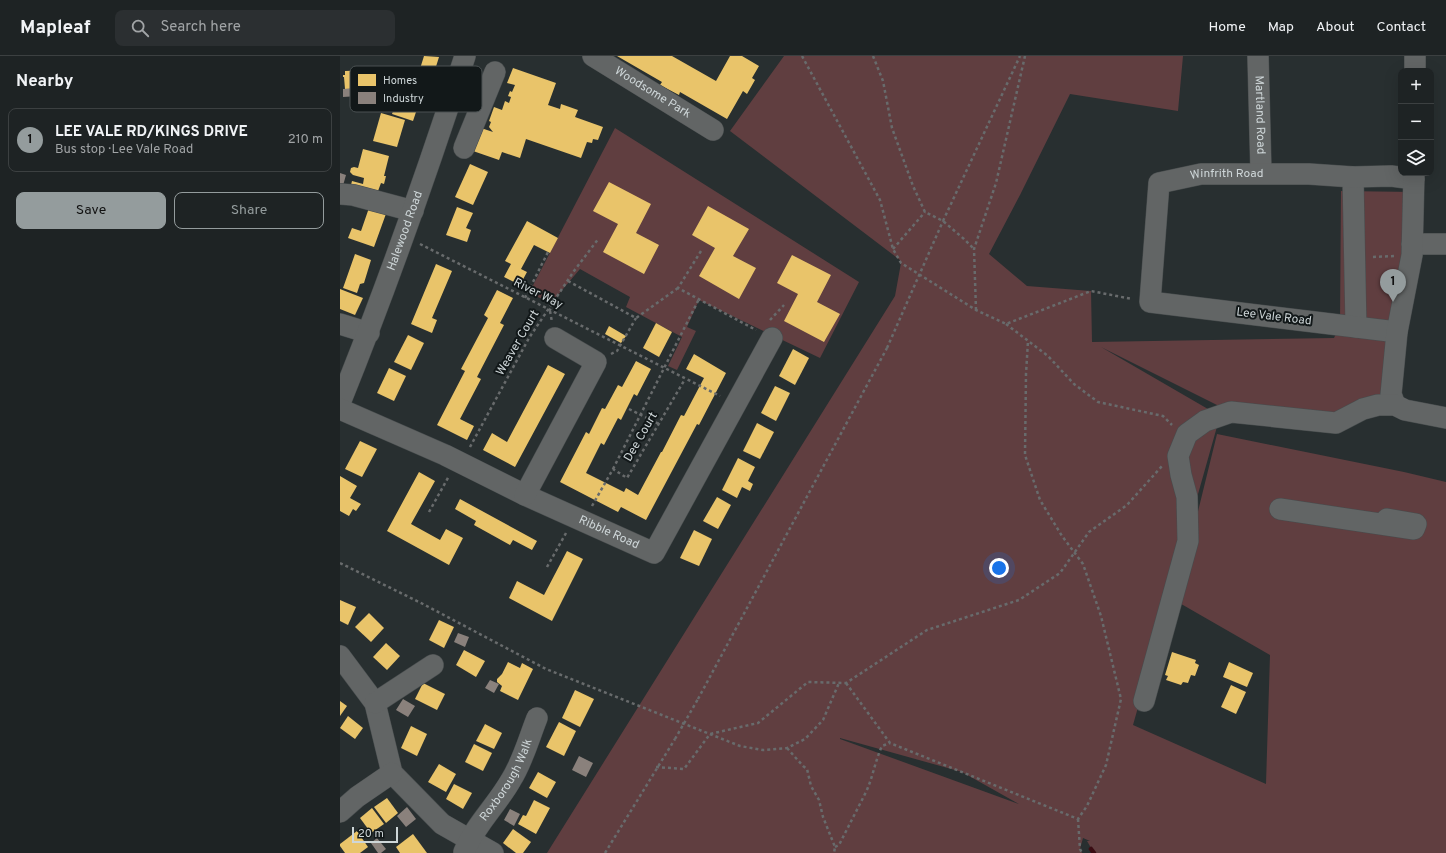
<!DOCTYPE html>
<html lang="en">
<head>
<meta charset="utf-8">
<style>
	body { margin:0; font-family:Overpass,sans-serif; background:#2b2f31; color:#f1f3f6 }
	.controls { position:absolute; right:12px; top:12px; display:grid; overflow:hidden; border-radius:8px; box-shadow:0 4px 16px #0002 }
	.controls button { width:36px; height:36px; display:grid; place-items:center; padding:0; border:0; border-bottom:1px solid #3c4041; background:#1e2324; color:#f1f3f6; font:20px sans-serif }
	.scale { position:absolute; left:12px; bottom:10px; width:46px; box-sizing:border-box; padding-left:4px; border:2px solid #ced6d8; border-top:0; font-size:11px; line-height:14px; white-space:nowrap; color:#ced6d8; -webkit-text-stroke:3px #121819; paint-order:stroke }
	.you { position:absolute; left:659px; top:512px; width:14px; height:14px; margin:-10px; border:3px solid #fff; border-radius:50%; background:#1a73e8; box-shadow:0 0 0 6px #1a73e833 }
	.badge { display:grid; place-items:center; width:26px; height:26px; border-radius:50%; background:#949c9d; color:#111; font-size:13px; font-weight:700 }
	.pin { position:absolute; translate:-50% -33px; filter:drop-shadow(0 1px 2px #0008) }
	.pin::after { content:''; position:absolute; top:21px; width:14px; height:12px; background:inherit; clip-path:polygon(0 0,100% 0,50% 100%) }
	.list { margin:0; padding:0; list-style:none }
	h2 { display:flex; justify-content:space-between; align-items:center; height:52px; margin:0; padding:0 16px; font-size:17px }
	h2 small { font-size:13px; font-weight:400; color:#a1a4a6 }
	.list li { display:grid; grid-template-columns:26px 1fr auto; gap:12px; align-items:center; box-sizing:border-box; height:64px; margin:0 8px 8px; padding:0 8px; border:1px solid #3c4041; border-radius:8px }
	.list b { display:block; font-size:15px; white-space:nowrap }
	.list p { margin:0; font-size:13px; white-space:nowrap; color:#a1a4a6 }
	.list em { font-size:13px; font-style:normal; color:#a1a4a6 }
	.actions { display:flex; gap:8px; padding:12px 16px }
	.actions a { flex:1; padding:9px 0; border:1px solid #949c9d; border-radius:8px; text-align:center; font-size:14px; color:#949c9d }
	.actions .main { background:#949c9d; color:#111 }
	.icon { flex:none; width:22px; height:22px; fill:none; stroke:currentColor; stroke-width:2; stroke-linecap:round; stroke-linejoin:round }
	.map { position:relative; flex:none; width:1106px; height:797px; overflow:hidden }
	header { display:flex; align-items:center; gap:24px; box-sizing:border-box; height:56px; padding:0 20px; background:#1e2324; border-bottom:1px solid #3c4041 }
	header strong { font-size:19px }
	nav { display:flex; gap:22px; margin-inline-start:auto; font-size:14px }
	.search { width:280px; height:36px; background:#2b2f31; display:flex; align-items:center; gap:10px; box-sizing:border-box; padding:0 14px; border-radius:8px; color:#a1a4a6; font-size:15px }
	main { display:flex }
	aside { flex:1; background:#1e2324 }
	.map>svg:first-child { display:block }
</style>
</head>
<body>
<header>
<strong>Mapleaf</strong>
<div class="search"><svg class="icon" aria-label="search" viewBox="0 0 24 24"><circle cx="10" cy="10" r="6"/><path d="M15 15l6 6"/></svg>Search here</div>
<nav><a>Home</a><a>Map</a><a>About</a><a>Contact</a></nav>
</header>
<main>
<aside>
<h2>Nearby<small></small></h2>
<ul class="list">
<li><span class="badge">1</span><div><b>LEE VALE RD/KINGS DRIVE</b><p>Bus stop · Lee Vale Road</p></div><em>210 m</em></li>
</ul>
<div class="actions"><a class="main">Save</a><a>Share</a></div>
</aside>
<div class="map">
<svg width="1106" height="797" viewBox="0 0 1106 797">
	<rect width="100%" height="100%" fill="#282f30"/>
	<g fill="#603e40" fill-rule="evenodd">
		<path d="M444,0H843L838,55L730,38L680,139L649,198L687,230L751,235L752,286L994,282L1000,269L1001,135L1074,136L1051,338L994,363L891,356L761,291L880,360L793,669L926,728L930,599L836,545L877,378L1064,416L1106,426V797H754L747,785H750L743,782L740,793L742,797H207L555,240L561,207L560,204L390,75ZM500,682L622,716L679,748L500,683Z"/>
		<polygon points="275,72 519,226 480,302 359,244 347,271 356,275 337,314 328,310 342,281 286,251 290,241 240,213 211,247 189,237"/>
	</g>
	<g fill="#e9c46a">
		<polygon points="84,0 99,1 93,20 79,16"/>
		<polygon points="277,0 332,0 376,25 390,0 402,0 419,10 412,22 415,24 407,38 403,35 387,63 340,36 339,39 320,29 322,26"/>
		<polygon points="173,12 216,27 208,49 220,53 221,48 238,54 235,61 263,71 258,84 253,83 252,87 247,86 241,102 186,83 180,102 162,96 159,104 133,95 141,72 153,76 149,71 151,66 149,65 154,51 162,54 165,45 169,47 171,41 168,40 170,35 172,36 175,29 167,27"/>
		<polygon points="31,14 32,32 5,33 4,21 3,21 3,19 5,19 5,15"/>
		<polygon points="52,43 58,45 58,43 78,50 73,65 52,58 54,52 50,51 49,48 50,44"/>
		<polygon points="41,57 65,64 57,91 33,85"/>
		<polygon points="23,93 49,100 44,120 46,120 44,128 41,127 38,135 10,133 12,125 23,128 24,122 13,119 10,116 11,112 14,111 18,112"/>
		<polygon points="130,108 148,116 133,149 115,141"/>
		<polygon points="269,126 311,148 296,177 319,189 304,218 263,196 278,168 253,155"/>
		<polygon points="30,149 47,155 34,191 8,182 12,172 21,175"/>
		<polygon points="368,150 409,173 393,200 416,212 399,243 359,220 375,192 352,179"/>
		<polygon points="117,151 133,157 126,172 131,174 127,186 106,179"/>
		<polygon points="187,165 218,182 210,197 194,189 181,213 187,216 180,229 164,221 171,208 165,205"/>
		<polygon points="15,198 31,204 24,227 20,228 17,237 3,232"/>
		<polygon points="452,199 491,219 477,246 500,258 484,286 444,265 458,238 437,227"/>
		<polygon points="96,208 112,215 92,262 97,264 92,277 71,268"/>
		<polygon points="0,233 23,242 15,259 0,253"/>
		<polygon points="157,234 173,242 160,267 164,269 137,321 141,323 120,363 134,370 127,384 97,369 125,315 121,313 148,262 144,259"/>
		<polygon points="316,267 332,276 319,301 303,292"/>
		<polygon points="269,270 286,280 281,287 265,278"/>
		<polygon points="68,279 84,287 71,314 54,306"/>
		<polygon points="453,293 469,302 455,329 439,320"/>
		<polygon points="354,298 386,317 359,369 357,368 306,464 281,451 278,456 220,426 246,376 249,378 262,352 265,353 278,329 282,331 296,305 311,313 297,340 294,338 281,364 278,362 264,389 261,387 246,417 284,436 286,432 298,439 321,396 322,396 341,359 344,360 364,322 346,313"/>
		<polygon points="208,309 225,318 175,411 143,394 152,377 167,386"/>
		<polygon points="49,312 66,320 54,345 37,337"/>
		<polygon points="435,330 450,337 436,365 421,357"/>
		<polygon points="417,367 434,376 420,403 403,395"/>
		<polygon points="20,385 37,393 22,421 5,413"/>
		<polygon points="398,402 415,411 408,425 413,428 410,435 402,431 397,442 382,434"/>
		<polygon points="79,416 95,425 71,468 100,484 106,473 123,482 109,509 47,475"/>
		<polygon points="0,420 17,430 10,442 21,448 16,455 13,453 9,460 0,455"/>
		<polygon points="377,441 391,449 378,473 363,465"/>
		<polygon points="120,443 197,485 192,494 173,484 170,489 134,469 136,465 115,453"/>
		<polygon points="354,474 372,483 359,510 340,502"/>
		<polygon points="227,495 243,503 212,565 169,542 177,525 204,539"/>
		<polygon points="0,544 16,551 8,569 0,565"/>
		<polygon points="29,557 44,572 31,586 15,571"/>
		<polygon points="99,564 114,571 104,592 89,584"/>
		<polygon points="46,587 60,600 47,614 33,601"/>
		<polygon points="124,594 145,605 136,621 116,609"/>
		<polygon points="832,596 856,604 855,607 859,609 855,620 851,619 848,627 843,626 841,629 826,624 828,620 825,619"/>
		<polygon points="168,606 180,612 182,607 193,613 178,644 160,635 162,630 157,626 157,623 162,618"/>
		<polygon points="889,606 913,617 907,631 883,621"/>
		<polygon points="83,627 105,638 97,654 75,643"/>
		<polygon points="891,629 906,636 896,658 881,651"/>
		<polygon points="235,634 254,643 240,671 222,662"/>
		<polygon points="0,645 7,650 0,660"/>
		<polygon points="8,660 23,672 15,683 0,672"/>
		<polygon points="219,666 236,675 224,700 206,691"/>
		<polygon points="145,668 162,677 154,693 136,685"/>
		<polygon points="71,670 87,678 77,700 61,692"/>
		<polygon points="134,688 152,697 143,715 125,706"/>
		<polygon points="99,708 116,718 106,736 88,726"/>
		<polygon points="198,716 216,726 207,742 189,732"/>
		<polygon points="114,728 132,737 123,753 106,743"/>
		<polygon points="47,742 58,757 46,767 34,751"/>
		<polygon points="194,744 210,752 196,778 178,768 183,759 186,760"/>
		<polygon points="32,752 44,768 31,777 20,762"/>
		<polygon points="173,773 191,786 183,797 176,797 163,787"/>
		<polygon points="17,775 28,791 20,797 5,797 0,790 0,788"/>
		<polygon points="73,778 87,797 60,797 56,791"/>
	</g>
	<g fill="#8a817c">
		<polygon points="19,32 19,40 3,41 3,33"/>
		<polygon points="0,117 6,119 2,133 0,133"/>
		<polygon points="118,577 129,581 125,591 114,586"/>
		<polygon points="150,624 159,628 154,637 145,632"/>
		<polygon points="63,643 75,650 68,661 56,654"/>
		<polygon points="239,700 253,707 246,721 232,714"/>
		<polygon points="67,751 76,763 66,771 57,760"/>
		<polygon points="170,753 180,758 174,770 164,764"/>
		<polygon points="37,782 46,793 41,797 38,797 31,787"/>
	</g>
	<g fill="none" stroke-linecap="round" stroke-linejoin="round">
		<polyline stroke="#3a0c13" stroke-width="4.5" points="751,793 754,797"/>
		<defs>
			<g id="minor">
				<path id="s1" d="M253,0L373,74"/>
				<path id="s2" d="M918,0L921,117"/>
				<polyline points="1075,15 1075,0"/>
				<polyline points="124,92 155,16"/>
				<polyline points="1013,121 1016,271"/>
				<polyline points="0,138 13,139 73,155"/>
				<polyline points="1072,188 1106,188"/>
				<polyline points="0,268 29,277"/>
				<path id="s3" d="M1057,276L810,246L819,127L861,118H969L1013,121L1051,120L1074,123"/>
				<path id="s4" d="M0,347C46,233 87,117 125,0"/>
				<polyline points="1055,349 1051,338 1057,276 1072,199 1074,117"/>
				<path id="s5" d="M0,353L105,399L185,439L314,497L432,282"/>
				<polyline points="185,439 256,306 215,282"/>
				<polyline points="940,453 1074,473 1076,468 1047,463 1045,468"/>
				<polyline points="0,600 35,647 52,717 102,768 153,797"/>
				<polyline points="804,645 848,485 847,441 841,419 838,400 847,378 865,365 891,356 996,367 1023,353 1038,349 1055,349 1065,354 1106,362"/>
				<polyline points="35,647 93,609"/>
				<polyline points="0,756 17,741 52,717"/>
				<path id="s6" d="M124,796C135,769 157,749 171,724C183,705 189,682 197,662"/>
			</g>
		</defs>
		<use href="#minor" stroke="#474c4d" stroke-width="22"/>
		<g stroke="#686b6c" stroke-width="2.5" stroke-dasharray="3 3" stroke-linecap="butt">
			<polyline points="462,0 540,144 553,193 561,207 636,254 666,268 751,235 792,243"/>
			<polyline points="533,0 543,25 552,72 573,130 585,156 603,165 624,183 634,193"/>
			<polyline points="603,165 680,0"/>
			<polyline points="80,188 380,340"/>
			<polyline points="553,193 585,156"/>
			<polyline points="361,195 338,232 416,274"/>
			<polyline points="1033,201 1054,200"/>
			<polyline points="228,225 296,262 338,232"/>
			<polyline points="185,242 208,196"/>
			<polyline points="636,254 634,193 656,127 685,0"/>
			<polyline points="210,255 212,266"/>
			<polyline points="430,264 444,249"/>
			<polyline points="666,268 708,300 734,328 758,346 823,360 832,369"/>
			<polyline points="271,298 277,295 296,262"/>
			<polyline points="289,353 319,368"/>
			<polyline points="130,391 189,282 234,215 259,182"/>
			<polyline points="273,413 359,243"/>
			<polyline points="252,450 273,413 287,422 345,323"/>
			<polyline points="89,456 109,420"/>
			<polyline points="0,507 83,548 206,613 400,690 423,694 447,692 465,683 483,664 499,627"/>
			<polyline points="207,511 226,477"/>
			<polyline points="506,627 550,687 738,763 747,750 766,709 781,643 761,560 743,508 722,480 700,444 685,399 686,318 688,285"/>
			<polyline points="358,643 547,292"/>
			<polyline points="447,692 463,710 467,713 471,730 479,744 483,761 495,791 494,797"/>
			<polyline points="316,711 344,713 370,678 418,667 468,626 506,627 587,574 679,544 720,517 749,476 787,449 822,410"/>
			<polyline points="738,763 740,793 742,797"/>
			<path d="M495,791L499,789L526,736C533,721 535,705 542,690L550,687"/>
			<polyline points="265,797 335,683"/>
		</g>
		<use href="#minor" stroke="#626565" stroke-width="21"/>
		<g stroke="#686b6c" stroke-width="2.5" stroke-dasharray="3 3" stroke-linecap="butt">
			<polyline points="547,292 603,165"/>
			<polyline points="335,683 358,643"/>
		</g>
	</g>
	<g text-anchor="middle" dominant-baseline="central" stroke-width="4" stroke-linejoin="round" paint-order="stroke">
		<g font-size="12" fill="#ced6d8" stroke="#121819">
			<text stroke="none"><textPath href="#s1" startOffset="70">Woodsome Park</textPath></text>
			<text stroke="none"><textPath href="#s2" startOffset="59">Martland Road</textPath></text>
			<text stroke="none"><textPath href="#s3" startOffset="437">Winfrith Road</textPath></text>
			<text stroke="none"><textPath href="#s4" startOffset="184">Halewood Road</textPath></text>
			<text transform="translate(198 238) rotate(27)">River Way</text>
			<text transform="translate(934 261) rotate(7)">Lee Vale Road</text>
			<text transform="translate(178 287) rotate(-60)">Weaver Court</text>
			<text transform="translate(301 381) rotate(-60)">Dee Court</text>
			<text stroke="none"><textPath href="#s5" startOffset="296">Ribble Road</textPath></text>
			<text stroke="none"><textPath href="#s6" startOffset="84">Roxborough Walk</textPath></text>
		</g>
	</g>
	<rect x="10" y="10" width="132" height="46" rx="6" fill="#121819" stroke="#4a5152" stroke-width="1"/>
	<rect x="18" y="18" width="18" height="12" fill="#e9c46a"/>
	<rect x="18" y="36" width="18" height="12" fill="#8a817c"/>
	<g font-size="11" fill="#ced6d8">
		<text x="43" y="28">Homes</text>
		<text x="43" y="46">Industry</text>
	</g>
</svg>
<div class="controls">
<button>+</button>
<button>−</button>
<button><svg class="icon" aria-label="layers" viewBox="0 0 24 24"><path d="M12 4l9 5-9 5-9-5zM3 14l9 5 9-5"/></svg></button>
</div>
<div class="scale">20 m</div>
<div class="you"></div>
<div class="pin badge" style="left:1053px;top:246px">1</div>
</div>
</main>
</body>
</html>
